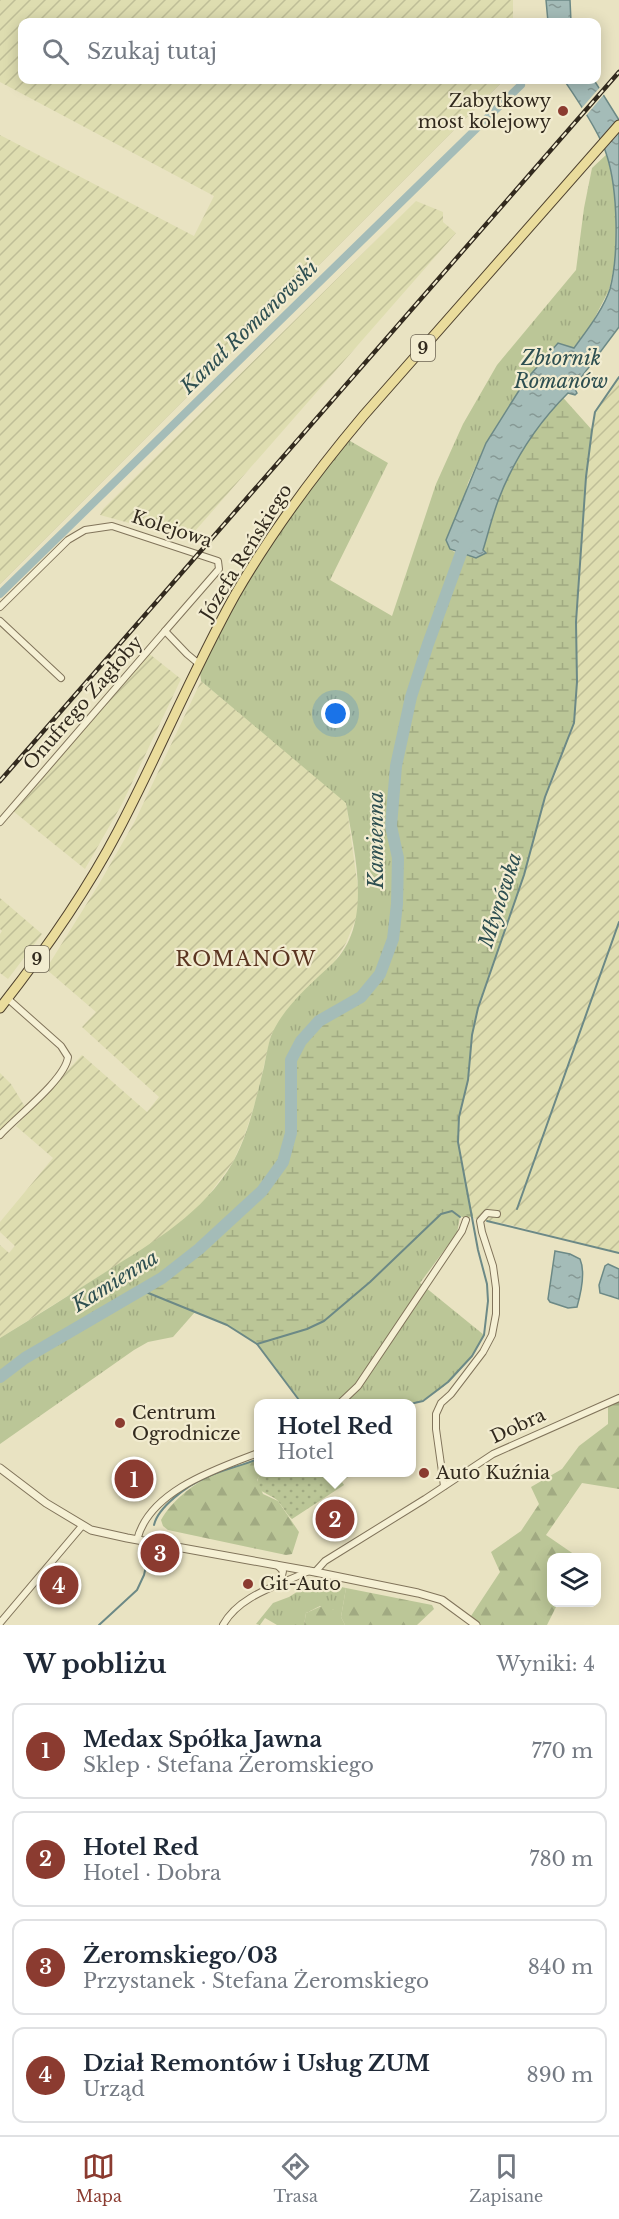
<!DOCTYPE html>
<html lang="pl">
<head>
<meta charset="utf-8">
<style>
	body { margin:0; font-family:"Libre Baskerville",serif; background:#f2f2f3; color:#1f2937 }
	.controls { position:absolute; right:18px; bottom:18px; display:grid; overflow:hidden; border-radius:12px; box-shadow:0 3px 15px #0003 }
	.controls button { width:54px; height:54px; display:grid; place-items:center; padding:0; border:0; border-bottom:2px solid #e0e1e3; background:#fff; color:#1f2937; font:30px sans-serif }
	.you { position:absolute; left:336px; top:714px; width:21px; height:21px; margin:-15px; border:4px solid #fff; border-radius:50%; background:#1a73e8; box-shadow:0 0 0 9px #1a73e833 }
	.badge { display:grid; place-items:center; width:39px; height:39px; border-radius:50%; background:#8b3b30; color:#fff; font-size:20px; font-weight:700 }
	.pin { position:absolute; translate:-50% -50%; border:3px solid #fff; box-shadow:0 2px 6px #0006 }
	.popup { position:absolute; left:254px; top:1399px; width:162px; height:78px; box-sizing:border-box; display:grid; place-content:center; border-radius:12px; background:#fff; filter:drop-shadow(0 2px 4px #0005); font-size:20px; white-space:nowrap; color:#747a83 }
	.popup b { font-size:22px; color:#1f2937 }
	.popup::after { content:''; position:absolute; left:50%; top:100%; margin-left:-12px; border:12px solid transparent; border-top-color:#fff }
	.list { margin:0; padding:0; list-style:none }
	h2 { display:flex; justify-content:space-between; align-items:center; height:78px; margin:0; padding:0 24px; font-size:26px }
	h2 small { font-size:20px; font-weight:400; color:#747a83 }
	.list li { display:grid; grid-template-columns:39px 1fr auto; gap:18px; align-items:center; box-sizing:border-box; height:96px; margin:0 12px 12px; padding:0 12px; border:2px solid #e0e1e3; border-radius:12px }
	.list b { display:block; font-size:22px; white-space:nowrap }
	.list p { margin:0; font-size:20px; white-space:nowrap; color:#747a83 }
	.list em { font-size:20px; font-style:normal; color:#747a83 }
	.icon { flex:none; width:33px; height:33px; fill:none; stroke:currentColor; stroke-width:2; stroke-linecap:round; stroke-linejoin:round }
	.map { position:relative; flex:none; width:619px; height:1625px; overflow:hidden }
	.search { position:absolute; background:#fff; box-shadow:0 3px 15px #0003; left:18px; right:18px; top:18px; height:66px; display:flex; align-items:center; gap:15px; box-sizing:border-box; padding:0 21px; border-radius:12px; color:#747a83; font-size:22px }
	.sheet { height:510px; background:#fff }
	nav { display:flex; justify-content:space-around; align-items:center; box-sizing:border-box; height:84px; border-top:2px solid #e0e1e3; background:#fff; font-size:16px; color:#747a83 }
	nav a { display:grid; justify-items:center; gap:3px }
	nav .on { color:#8b3b30 }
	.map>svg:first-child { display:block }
</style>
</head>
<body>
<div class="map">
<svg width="619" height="1625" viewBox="0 0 619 1625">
	<defs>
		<pattern id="farmland-furrows" width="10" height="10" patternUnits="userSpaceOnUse" patternTransform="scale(1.5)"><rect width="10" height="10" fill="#deddb0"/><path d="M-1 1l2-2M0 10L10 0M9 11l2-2" fill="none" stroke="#bfbe97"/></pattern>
		<pattern id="grass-tufts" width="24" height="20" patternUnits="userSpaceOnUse" patternTransform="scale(1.5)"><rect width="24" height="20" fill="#bbc697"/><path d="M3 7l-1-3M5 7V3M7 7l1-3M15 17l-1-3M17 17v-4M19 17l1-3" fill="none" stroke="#a1aa82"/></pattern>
		<pattern id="forest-firs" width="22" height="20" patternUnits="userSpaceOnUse" patternTransform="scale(1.5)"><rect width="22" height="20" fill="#bbc697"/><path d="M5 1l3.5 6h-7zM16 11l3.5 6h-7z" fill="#a1aa82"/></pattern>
		<pattern id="wetland-marsh" width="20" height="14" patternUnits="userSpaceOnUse" patternTransform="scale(1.5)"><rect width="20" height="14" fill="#bbc697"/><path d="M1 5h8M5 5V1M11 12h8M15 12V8" fill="none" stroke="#a1aa82"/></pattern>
		<pattern id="garden-dots" width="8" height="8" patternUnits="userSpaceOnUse" patternTransform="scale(1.5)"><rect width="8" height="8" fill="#bbc697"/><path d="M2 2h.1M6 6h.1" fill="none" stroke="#a1aa82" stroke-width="1.8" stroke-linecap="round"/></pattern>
		<pattern id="water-ripples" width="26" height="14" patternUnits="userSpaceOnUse" patternTransform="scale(1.5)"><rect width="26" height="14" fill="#a4bcb8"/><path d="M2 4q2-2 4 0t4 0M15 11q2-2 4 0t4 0" fill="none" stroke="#869995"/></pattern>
	</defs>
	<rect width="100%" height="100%" fill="#e9e3c2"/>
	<g fill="url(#farmland-furrows)">
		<polygon points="0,0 513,0 513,22 22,22 22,80 504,80 0,584 0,135 194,236 214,196 0,82"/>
		<polygon points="416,201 443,212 443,222 456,233 188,539 100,515 103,509 226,388"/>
		<polygon points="619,377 619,1253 511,1225 473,1218 458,1142 459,1117 468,1080 472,1035 478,1008 524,875 545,797 557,771 577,682 576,622 586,477 592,430 595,412"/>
		<polygon points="147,652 181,679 122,804 85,869 13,811"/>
		<polygon points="201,681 346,802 359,895 357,916 346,943 335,961 287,1010 271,1035 256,1100 244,1137 233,1162 203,1203 184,1221 151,1244 0,1338 0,1245 9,1253 15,1246 0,1232 0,1222 53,1158 16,1126 82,1055 147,1112 159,1097 82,1027 96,1012 46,969 99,884 135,821"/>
		<polygon points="0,898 42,934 8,979 0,973 0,934 2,931 0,929"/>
		<polygon points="0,1073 11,1084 27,1110 0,1135"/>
	</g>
	<g fill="url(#grass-tufts)">
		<path d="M607,154L614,188L616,223L615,262L609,290L591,325L573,348L525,381L502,417L486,443L468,483L450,549L460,556L428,644L411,697L396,766L391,826L398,858L397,904L393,939L380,974L361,997L319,1021L301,1041L291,1060V1133L283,1162L262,1191L199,1249L162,1278L141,1290L195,1312L173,1337L148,1342L134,1350L0,1444V1338C35,1317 69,1295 104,1273C153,1242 203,1214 233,1162C249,1133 256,1098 264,1067C266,1057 268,1045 271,1036C283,1007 311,984 333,963C374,923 354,852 346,803L201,681L199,664L235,595L345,438L388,463L330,580L392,616L436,484L463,424L497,365L576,270L584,208L592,168Z"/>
		<path d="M452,1211L460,1217L457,1233L420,1283L484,1335C468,1363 443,1397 410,1404L302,1403L257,1344L307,1329L324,1321L370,1282L441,1214Z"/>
		<polygon points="314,1581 346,1588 341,1617 345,1625 334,1625 334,1610 320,1606 306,1613 304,1625 277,1625 265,1618 260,1625 256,1624 273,1603 289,1597"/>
	</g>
	<g fill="url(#forest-firs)">
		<polygon points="619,1398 619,1489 582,1483 546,1535 578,1557 552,1558 552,1602 558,1603 547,1625 476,1625 469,1619 500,1572 491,1552 521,1531 539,1504 531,1487 562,1469 579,1446 608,1424 608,1401"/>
		<path d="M258,1458V1472L261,1473L257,1480L263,1494L278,1501L299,1532L292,1554L286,1555L168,1530L163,1526L161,1520C171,1502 192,1485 210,1476C225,1468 243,1465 258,1458Z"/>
		<polygon points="346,1588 432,1605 434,1609 417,1625 345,1625 341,1617"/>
		<polygon points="324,1605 334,1610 334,1625 304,1625 306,1613"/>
	</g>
	<path fill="url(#wetland-marsh)" d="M550,383L592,430L586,477L576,622L577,682L574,723L545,797L524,875L478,1008L472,1035L468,1080L459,1117L458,1142L473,1216C465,1220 458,1216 452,1211L441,1214L370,1282L324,1321L307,1329L257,1344L227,1325L141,1290L162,1278L199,1249L262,1191L283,1162L291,1133V1060L301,1041L319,1021L361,997L380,974L393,939L397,904L398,858L391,826L396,766L411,697L488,473Z"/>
	<path fill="url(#garden-dots)" d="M261,1472L344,1473L348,1477L342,1482L344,1485L292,1519C286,1514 282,1505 277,1500C265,1491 250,1492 261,1472Z"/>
	<g fill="url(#water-ripples)" stroke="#6c8986" stroke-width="1.5">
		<polygon points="546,0 570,0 571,22 548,22"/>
		<path d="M564,80H594L619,120V327L574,387L577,393L575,395L568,393C538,423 513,461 498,501C492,517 488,534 483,550L486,553L476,558L450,549L446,540L486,443L525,381L558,343L574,348C587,330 603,310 610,289C619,254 618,191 607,156C601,134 577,99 564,80Z"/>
		<path d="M555,1251L570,1254L580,1259C586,1273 581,1293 577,1307L568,1308L550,1302L548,1299Z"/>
		<polygon points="608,1264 619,1269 619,1299 600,1293 599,1285 605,1266"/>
	</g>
	<polygon fill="#e9e3c2" points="601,86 606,92 584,118 580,110"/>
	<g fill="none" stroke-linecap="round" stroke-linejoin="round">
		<g stroke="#6c8986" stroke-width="2">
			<polyline points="517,1209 619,922"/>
			<polyline points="487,1221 619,1253"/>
			<polyline points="141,1290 227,1325 257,1344"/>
			<polyline points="0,1375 1,1376"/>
			<polyline points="302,1404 257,1344 307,1329 324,1321 370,1282 441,1214 452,1211 460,1217"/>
			<polyline points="410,1404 423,1401 448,1382 472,1356 484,1335 488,1301 487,1284 478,1250 458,1142 459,1117 468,1080 472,1035 478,1008 524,875 545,797 574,723 577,682 576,622 586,477 592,430 595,412 619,377"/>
			<path d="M154,1525C158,1507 188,1485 205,1478C221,1470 241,1466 258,1459"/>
			<polyline points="99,1625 137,1590 144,1575 149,1553"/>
		</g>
		<polyline stroke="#a4bcb8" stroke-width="8" points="0,594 521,85"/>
		<polyline stroke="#a4bcb8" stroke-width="12" points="0,1377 25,1358 162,1278 199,1249 262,1191 283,1162 291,1133 291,1060 301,1041 319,1021 361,997 380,974 393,939 397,904 398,858 391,826 396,766 411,697 428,644 467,537"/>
		<defs>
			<g id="minor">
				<polyline points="0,607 68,540 85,530 112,526 218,561 219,569 165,631 187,654 199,664"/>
				<polyline points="0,621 61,678"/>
				<polyline points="0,822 165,631"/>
				<path d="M0,1135C16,1117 65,1080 68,1057L61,1046L7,998"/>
				<polyline points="339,1404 358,1386 462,1231 466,1220"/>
				<polyline points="444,1486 436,1429 436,1414 441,1403 451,1394 483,1352 492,1335 496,1314 496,1288 493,1266 482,1232 480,1221 487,1213 497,1214"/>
				<path d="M137,1540C149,1491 216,1469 258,1453"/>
				<polyline points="277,1565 283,1571 280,1584"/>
				<polyline points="315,1572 325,1561 425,1499 493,1454 619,1398"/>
				<polyline points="0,1623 82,1526"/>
				<path d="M223,1625C239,1595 280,1585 309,1571"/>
			</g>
			<polyline id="tertiary" points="0,1468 46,1503 91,1530 127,1538 315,1572 418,1593 442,1600 476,1625"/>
			<path id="primary" d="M0,1008C44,952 85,894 118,831C159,753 192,672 235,595C272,531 316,472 364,415L619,125"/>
		</defs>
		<use href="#minor" stroke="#81745b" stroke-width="8"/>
		<use href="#tertiary" stroke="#81745b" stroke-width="9"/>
		<use href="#primary" stroke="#4f422f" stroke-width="11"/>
		<use href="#minor" stroke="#f5f0d4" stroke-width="6"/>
		<use href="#tertiary" stroke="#f5f0d4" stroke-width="7"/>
		<use href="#primary" stroke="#eadc9c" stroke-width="9"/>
		<defs>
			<polyline id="rail" points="0,781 619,72"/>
		</defs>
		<use href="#rail" stroke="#322a1e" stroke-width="4.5"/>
		<use href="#rail" stroke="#f2ecd0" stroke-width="2" stroke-dasharray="7" stroke-linecap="butt"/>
	</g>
	<g fill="#8b3b30" stroke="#f2ecd0" stroke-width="2">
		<circle cx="563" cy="111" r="6"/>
		<circle cx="120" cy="1423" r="6"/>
		<circle cx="424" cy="1473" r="6"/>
		<circle cx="248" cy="1584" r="6"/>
	</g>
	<g text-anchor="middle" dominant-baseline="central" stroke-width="4.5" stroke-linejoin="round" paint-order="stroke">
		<g fill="#f2ecd0" stroke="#6c6453" stroke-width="1.5">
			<rect x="411" y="335" width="24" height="26" rx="4.5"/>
			<rect x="25" y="946" width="24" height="26" rx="4.5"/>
		</g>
		<g font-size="16" font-weight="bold" fill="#322a1e">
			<text x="423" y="348">9</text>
			<text x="37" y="959">9</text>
		</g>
		<g font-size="18" fill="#322a1e" stroke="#f2ecd0" text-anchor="start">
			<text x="551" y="101" text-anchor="end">Zabytkowy<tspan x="551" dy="21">most kolejowy</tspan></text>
			<text x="132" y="1413">Centrum<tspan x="132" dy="21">Ogrodnicze</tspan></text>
			<text x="436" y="1473">Auto Kuźnia</text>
			<text x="260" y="1584">Git-Auto</text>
		</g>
		<g font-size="18" fill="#322a1e" stroke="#f2ecd0">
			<text transform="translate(172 529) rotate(18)">Kolejowa</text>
			<text transform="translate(246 552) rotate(-58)">Józefa Reńskiego</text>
			<text transform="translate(83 703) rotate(-49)">Onufrego Zagłoby</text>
			<text transform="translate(518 1426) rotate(-25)">Dobra</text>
		</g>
		<g font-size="20" font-style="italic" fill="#2e4f51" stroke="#f2ecd0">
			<text transform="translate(249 327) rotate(-44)">Kanał Romanowski</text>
			<text x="561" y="358">Zbiornik<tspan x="561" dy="23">Romanów</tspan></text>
			<text transform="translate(376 840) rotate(-90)">Kamienna</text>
			<text transform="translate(500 900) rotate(-72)">Młynówka</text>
			<text transform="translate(115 1281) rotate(-32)">Kamienna</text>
		</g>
		<g font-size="20" letter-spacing="1.5" fill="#5b3521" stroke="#f2ecd0">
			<text x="246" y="959">ROMANÓW</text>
		</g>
	</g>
</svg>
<div class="controls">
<button><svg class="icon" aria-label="layers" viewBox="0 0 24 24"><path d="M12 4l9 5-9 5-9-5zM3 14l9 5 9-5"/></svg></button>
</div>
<div class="you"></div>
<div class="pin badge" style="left:134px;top:1479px">1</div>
<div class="pin badge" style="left:335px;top:1519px">2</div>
<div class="popup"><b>Hotel Red</b>Hotel</div>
<div class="pin badge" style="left:160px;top:1553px">3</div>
<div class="pin badge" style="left:59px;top:1585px">4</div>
<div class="search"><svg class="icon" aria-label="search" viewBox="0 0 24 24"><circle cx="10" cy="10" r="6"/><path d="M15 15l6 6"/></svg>Szukaj tutaj</div>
</div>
<section class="sheet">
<h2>W pobliżu<small>Wyniki: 4</small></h2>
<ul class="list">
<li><span class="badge">1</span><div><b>Medax Spółka Jawna</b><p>Sklep · Stefana Żeromskiego</p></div><em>770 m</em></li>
<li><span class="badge">2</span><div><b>Hotel Red</b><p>Hotel · Dobra</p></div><em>780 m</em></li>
<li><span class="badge">3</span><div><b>Żeromskiego/03</b><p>Przystanek · Stefana Żeromskiego</p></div><em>840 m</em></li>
<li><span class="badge">4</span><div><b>Dział Remontów i Usług ZUM</b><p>Urząd</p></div><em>890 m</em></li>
</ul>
</section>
<nav>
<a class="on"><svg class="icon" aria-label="map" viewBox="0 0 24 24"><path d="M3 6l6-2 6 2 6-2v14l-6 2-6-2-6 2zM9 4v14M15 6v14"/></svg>Mapa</a>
<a><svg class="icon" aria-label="directions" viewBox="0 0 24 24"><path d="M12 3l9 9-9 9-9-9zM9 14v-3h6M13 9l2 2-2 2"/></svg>Trasa</a>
<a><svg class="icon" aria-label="saved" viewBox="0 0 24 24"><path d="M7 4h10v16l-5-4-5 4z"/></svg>Zapisane</a>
</nav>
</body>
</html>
